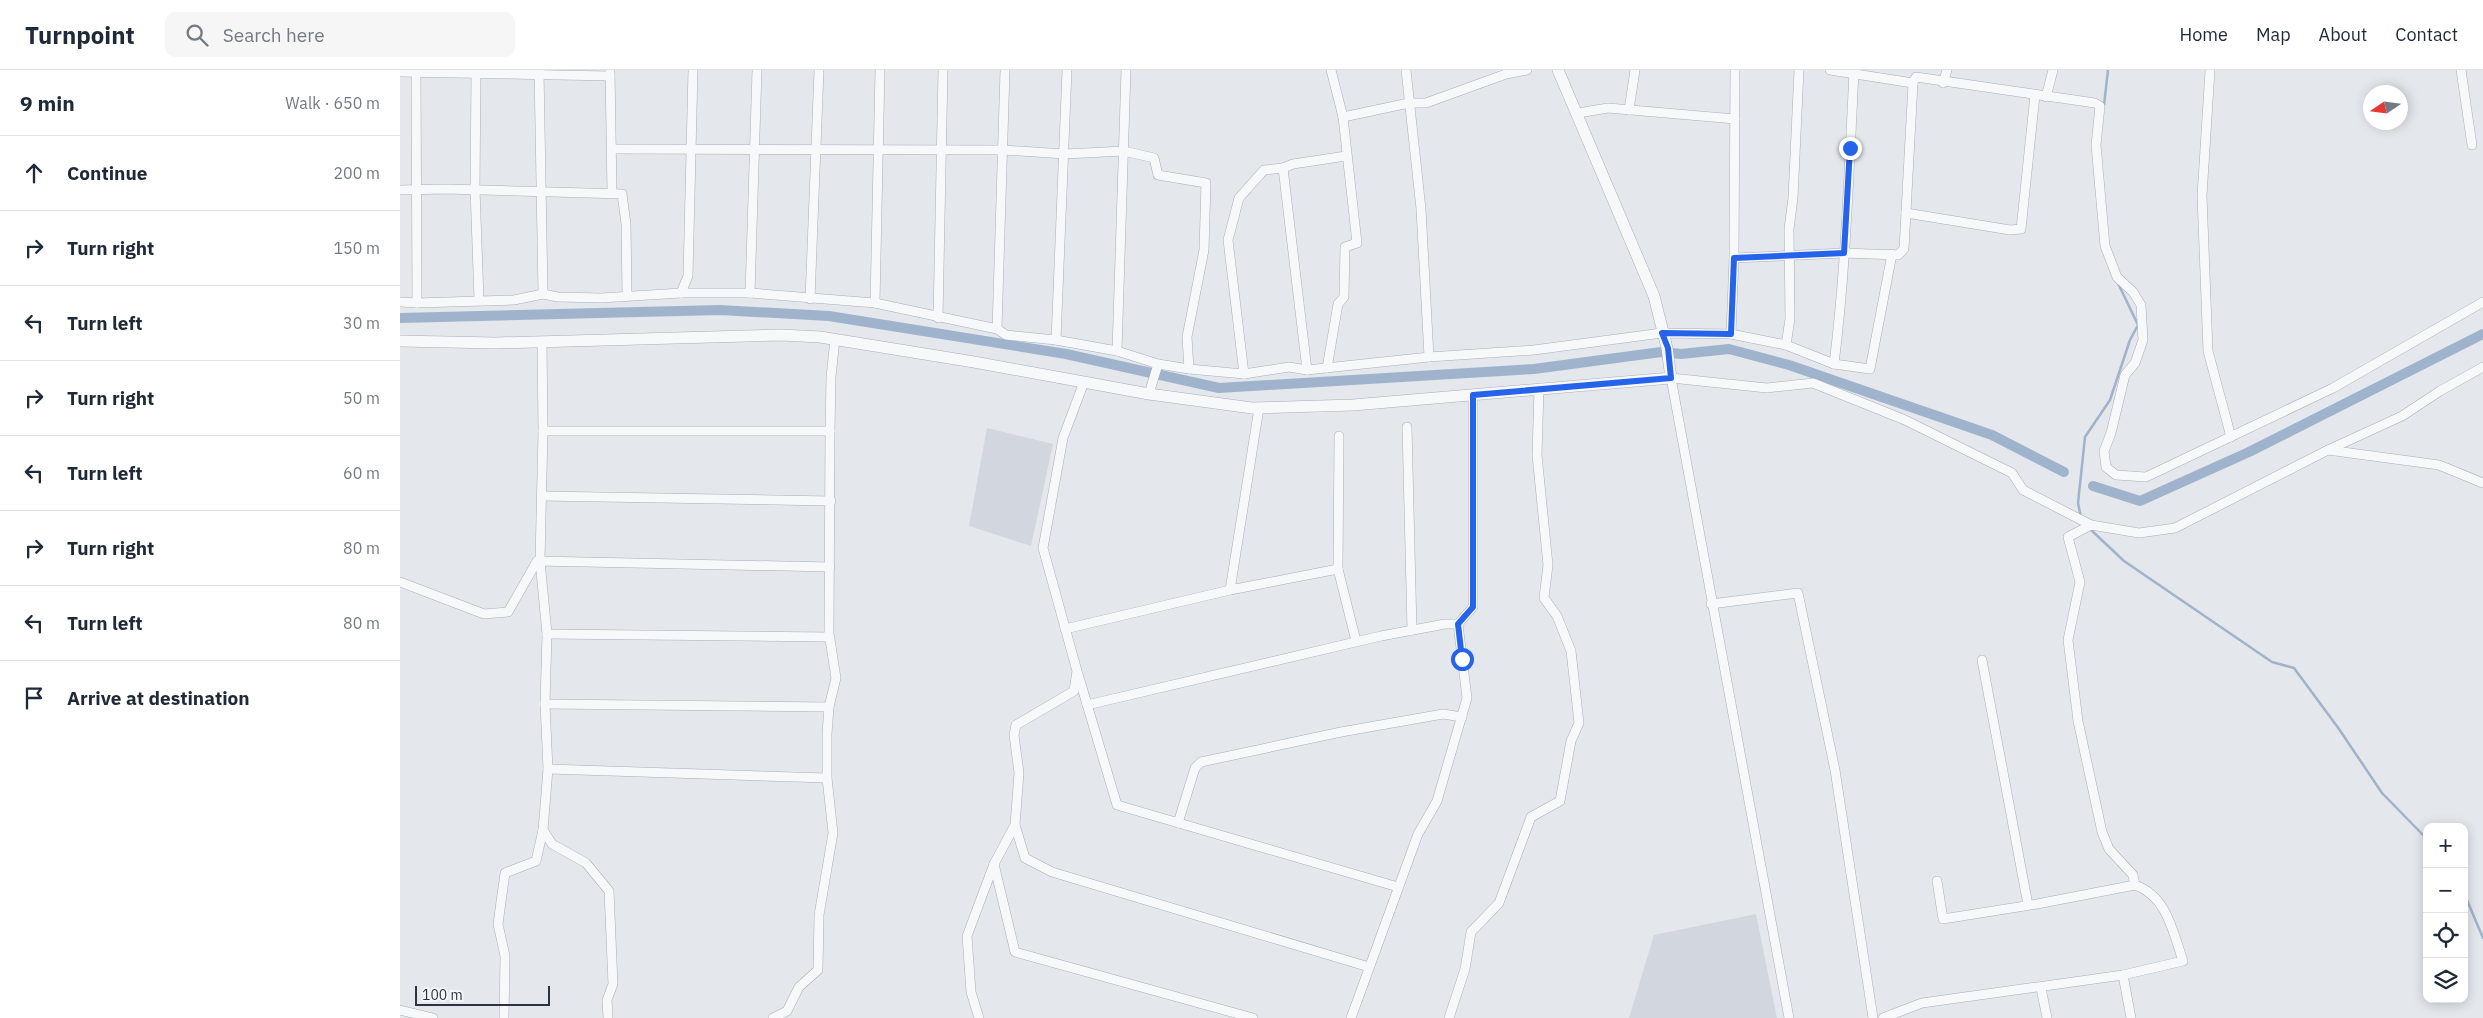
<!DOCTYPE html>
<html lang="en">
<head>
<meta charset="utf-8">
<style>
	body { margin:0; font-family:"IBM Plex Sans",sans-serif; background:#f6f6f7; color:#1f2937 }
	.controls { position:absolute; right:15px; bottom:15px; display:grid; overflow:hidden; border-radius:10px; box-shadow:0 2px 12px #0003 }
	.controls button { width:45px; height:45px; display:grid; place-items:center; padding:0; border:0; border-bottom:1px solid #e0e1e3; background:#fff; color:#1f2937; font:25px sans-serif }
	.compass { position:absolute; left:1963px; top:15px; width:45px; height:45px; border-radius:50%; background:#fff; box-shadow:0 2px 12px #0003; rotate:257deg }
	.scale { position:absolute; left:15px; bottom:12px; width:135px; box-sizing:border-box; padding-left:5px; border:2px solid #2b3445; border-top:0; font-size:14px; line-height:18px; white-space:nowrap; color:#2b3445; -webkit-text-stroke:4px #f4f6f9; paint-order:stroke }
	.stop { position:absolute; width:15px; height:15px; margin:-11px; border:4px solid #2563eb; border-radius:50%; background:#fff }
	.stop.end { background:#2563eb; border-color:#fff; box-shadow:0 1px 5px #0008 }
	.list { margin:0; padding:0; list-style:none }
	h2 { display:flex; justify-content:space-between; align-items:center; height:65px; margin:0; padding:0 20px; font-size:21px }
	h2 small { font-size:16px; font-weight:400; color:#747a83 }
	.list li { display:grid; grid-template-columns:32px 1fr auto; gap:15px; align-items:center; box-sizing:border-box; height:75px; padding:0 20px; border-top:1px solid #e0e1e3 }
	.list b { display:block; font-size:19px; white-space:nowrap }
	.list em { font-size:16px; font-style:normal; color:#747a83 }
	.icon { flex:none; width:28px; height:28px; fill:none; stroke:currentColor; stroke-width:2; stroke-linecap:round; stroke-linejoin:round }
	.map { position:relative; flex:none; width:2083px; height:948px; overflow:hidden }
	header { display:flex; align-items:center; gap:30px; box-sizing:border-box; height:70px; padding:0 25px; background:#fff; border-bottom:1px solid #e0e1e3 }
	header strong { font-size:24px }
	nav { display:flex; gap:28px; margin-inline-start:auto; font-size:18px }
	.search { width:350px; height:45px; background:#f6f6f7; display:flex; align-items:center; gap:12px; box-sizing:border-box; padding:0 18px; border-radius:10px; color:#747a83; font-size:19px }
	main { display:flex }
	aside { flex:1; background:#fff }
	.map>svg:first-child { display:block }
</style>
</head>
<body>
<header>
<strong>Turnpoint</strong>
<div class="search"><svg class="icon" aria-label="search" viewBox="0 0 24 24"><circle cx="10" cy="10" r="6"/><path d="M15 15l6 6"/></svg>Search here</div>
<nav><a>Home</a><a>Map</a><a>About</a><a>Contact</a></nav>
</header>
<main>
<aside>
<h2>9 min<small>Walk · 650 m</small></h2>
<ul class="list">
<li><svg class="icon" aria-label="ahead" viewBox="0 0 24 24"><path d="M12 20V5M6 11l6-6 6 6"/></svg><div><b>Continue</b></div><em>200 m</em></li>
<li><svg class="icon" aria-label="right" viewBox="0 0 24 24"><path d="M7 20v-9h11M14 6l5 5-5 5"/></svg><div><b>Turn right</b></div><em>150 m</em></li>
<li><svg class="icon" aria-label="left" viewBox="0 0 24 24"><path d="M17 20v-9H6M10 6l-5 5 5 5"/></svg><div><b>Turn left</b></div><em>30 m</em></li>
<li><svg class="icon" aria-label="right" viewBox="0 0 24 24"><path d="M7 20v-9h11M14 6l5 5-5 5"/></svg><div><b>Turn right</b></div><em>50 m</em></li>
<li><svg class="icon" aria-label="left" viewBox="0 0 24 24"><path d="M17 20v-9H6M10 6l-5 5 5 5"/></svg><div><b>Turn left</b></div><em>60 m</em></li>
<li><svg class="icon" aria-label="right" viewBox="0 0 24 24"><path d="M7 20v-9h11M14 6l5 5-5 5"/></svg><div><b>Turn right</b></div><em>80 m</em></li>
<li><svg class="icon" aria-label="left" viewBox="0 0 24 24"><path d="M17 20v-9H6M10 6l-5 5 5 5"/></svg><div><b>Turn left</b></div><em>80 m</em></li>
<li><svg class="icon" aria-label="arrive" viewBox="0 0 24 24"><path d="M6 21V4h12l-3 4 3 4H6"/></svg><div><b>Arrive at destination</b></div></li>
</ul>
</aside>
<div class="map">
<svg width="2083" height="948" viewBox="0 0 2083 948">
	<rect width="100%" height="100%" fill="#e4e7ec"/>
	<g fill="#d2d6de">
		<polygon points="587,358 653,374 631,476 569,456"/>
		<polygon points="1356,844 1377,948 1229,948 1254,865"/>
	</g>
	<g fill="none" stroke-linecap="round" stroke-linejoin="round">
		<g stroke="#9fb4cc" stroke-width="2.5">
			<polyline points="1704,35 1708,0"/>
			<polyline points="1681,447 1678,433 1685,367 1710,330 1730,270 1738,255 1717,211"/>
			<polyline points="1690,459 1724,491 1872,592 1894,598 1939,659 1982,723 2027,769"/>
			<polyline points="2064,823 2083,868"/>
		</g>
		<g stroke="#9fb4cc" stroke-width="10">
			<polyline points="0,248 320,240 429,246 666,284 819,318 1134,299 1261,282 1281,284 1329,279 1389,295 1592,365 1664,402"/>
			<polyline points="1693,416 1740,431 1849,382 2083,264"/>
		</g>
		<defs>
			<g id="minor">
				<polyline points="16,0 17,233"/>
				<polyline points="139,0 143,224"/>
				<polyline points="1006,0 1021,139 1029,287"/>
				<polyline points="1335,0 1334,188 1444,183 1498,185 1504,179 1513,13"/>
				<polyline points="1430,0 1513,13 1516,7 1695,33 1700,36 1696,75 1705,176 1717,207 1733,222 1741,235 1743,270 1735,293 1725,305 1711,363 1704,381 1706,397 1716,405 1746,407 1933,318 2083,232"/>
				<polyline points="1810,0 1802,126 1808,281 1831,367"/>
				<polyline points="2061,0 2072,75"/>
				<polyline points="0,2 210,6"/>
				<polyline points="210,2 212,122"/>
				<polyline points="76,4 75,119 79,230"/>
				<polyline points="1543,13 1547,0"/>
				<polyline points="1646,27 1653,0"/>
				<polyline points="1229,40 1235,0"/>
				<polyline points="1178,43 1208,38 1335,49"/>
				<polyline points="943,47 1009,33 1026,33 1106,4 1127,0"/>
				<polyline points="212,79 603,80 665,84 724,81 754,88 758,105 806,113 804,180 787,267 789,299"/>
				<polyline points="0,120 46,119 222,124 226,154 227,225"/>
				<polyline points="1506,143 1610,160 1621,159 1635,25"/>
				<polyline points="281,223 288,206 293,0"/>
				<polyline points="350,223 357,0"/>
				<polyline points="410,229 419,0"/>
				<polyline points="0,232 17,233 114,230 143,224 158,227 201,228 281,223 350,223 475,233 597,259 606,265 656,270 717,281 758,294 789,299 844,304 889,297 907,300 1029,287 1134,280 1262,263 1331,264 1386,275 1434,294 1470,299 1492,184"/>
				<polyline points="475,233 480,0"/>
				<polyline points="538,248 543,0"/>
				<polyline points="597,259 605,0"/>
				<polyline points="1331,264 1334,188"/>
				<polyline points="656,270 667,0"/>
				<polyline points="142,272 143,361 140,491 147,564 145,634 148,699 143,760 152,774 186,793 209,821 213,914 207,930 208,948"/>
				<polyline points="1386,275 1390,249 1389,159 1393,128 1399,0"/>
				<polyline points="717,281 726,0"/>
				<path d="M1434,294C1446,198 1449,100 1454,2"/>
				<polyline points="927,298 938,234 944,227 945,177 957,173 943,47 931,0"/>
				<polyline points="907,300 883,98 893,94 946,86"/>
				<polyline points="844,304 828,170 839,128 864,100 883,98"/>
				<polyline points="749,324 758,294"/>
				<polyline points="859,338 830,520 938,499 956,571"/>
				<polyline points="1007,357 1012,560"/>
				<polyline points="143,361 430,361"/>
				<polyline points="1928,380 2039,395 2083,413"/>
				<polyline points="142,426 431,431"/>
				<polyline points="1691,455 1668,467 1680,512 1668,570 1678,651 1702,762 1709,779 1733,805 1735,815"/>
				<polyline points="938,499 939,366"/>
				<polyline points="0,512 84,544 108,542 137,491 430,497"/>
				<polyline points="1311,534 1398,523 1435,700 1473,948"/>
				<polyline points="665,559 830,520"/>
				<polyline points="147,564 429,567"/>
				<polyline points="1582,590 1628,835"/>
				<polyline points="678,604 717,735 998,817"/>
				<polyline points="145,634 429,637"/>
				<polyline points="687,635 981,566 1045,554 1058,554"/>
				<polyline points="148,699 427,708"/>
				<polyline points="778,753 795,698 801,692 941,662 1043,644 1062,647"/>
				<polyline points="615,755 625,788 652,802 969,897"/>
				<polyline points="594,794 615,882 853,948"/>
				<polyline points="1723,905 1731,948"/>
				<polyline points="1641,918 1647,948"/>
				<polyline points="0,940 33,948"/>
				<polyline points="104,948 105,886 98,854 105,803 136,791 143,760"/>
				<polyline points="373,948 387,941 399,917 418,900 419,845 433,763 427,708 427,664 429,637 436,608 429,563 430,361 431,307 435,269"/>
				<polyline points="579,948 571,922 567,866 594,794 615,755 619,703 614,665 616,655 674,621 677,601 643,478 663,368 684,312"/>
				<polyline points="951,948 1018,764 1037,731 1067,628 1058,554 1073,537 1073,325"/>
				<polyline points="1049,948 1065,899 1071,862 1099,833 1131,747 1160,731 1171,671 1179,653 1171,581 1157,546 1144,528 1148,495 1137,385 1139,319"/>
				<polyline points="1389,948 1271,308 1367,318 1413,313 1505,350 1612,403 1623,420 1691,455 1739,463 1775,458 1928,380 2002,346 2040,321 2083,297"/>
				<path d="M1483,948L1522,933L1723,905L1783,891C1773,862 1767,826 1735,815L1637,834L1543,849L1537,811"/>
			</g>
			<polyline id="tertiary" points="0,271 95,273 382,265 420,267 574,292 749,324 852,338 953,335 1271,308 1267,278 1254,226 1158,0"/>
		</defs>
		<use href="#minor" stroke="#a9aeb7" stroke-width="10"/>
		<use href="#tertiary" stroke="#a9aeb7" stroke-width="12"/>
		<use href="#minor" stroke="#f7f8fa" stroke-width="9"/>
		<use href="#tertiary" stroke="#f7f8fa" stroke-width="11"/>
	</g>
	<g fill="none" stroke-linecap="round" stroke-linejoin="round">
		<polyline stroke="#2563eb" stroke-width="6" points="1062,589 1058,554 1073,537 1073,325 1271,308 1268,278 1262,263 1331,264 1334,188 1444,183 1450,78"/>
	</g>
</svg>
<div class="controls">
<button>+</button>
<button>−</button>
<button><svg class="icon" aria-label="locate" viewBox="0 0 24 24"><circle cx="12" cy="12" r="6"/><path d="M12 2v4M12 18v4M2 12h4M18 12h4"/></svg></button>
<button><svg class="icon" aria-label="layers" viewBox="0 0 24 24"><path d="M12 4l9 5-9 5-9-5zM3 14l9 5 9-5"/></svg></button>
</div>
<svg class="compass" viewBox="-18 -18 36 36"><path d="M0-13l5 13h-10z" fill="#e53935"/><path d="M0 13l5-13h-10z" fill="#747a83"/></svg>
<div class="scale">100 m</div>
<div class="stop" style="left:1062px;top:589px"></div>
<div class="stop end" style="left:1450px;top:78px"></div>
</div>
</main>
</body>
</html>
